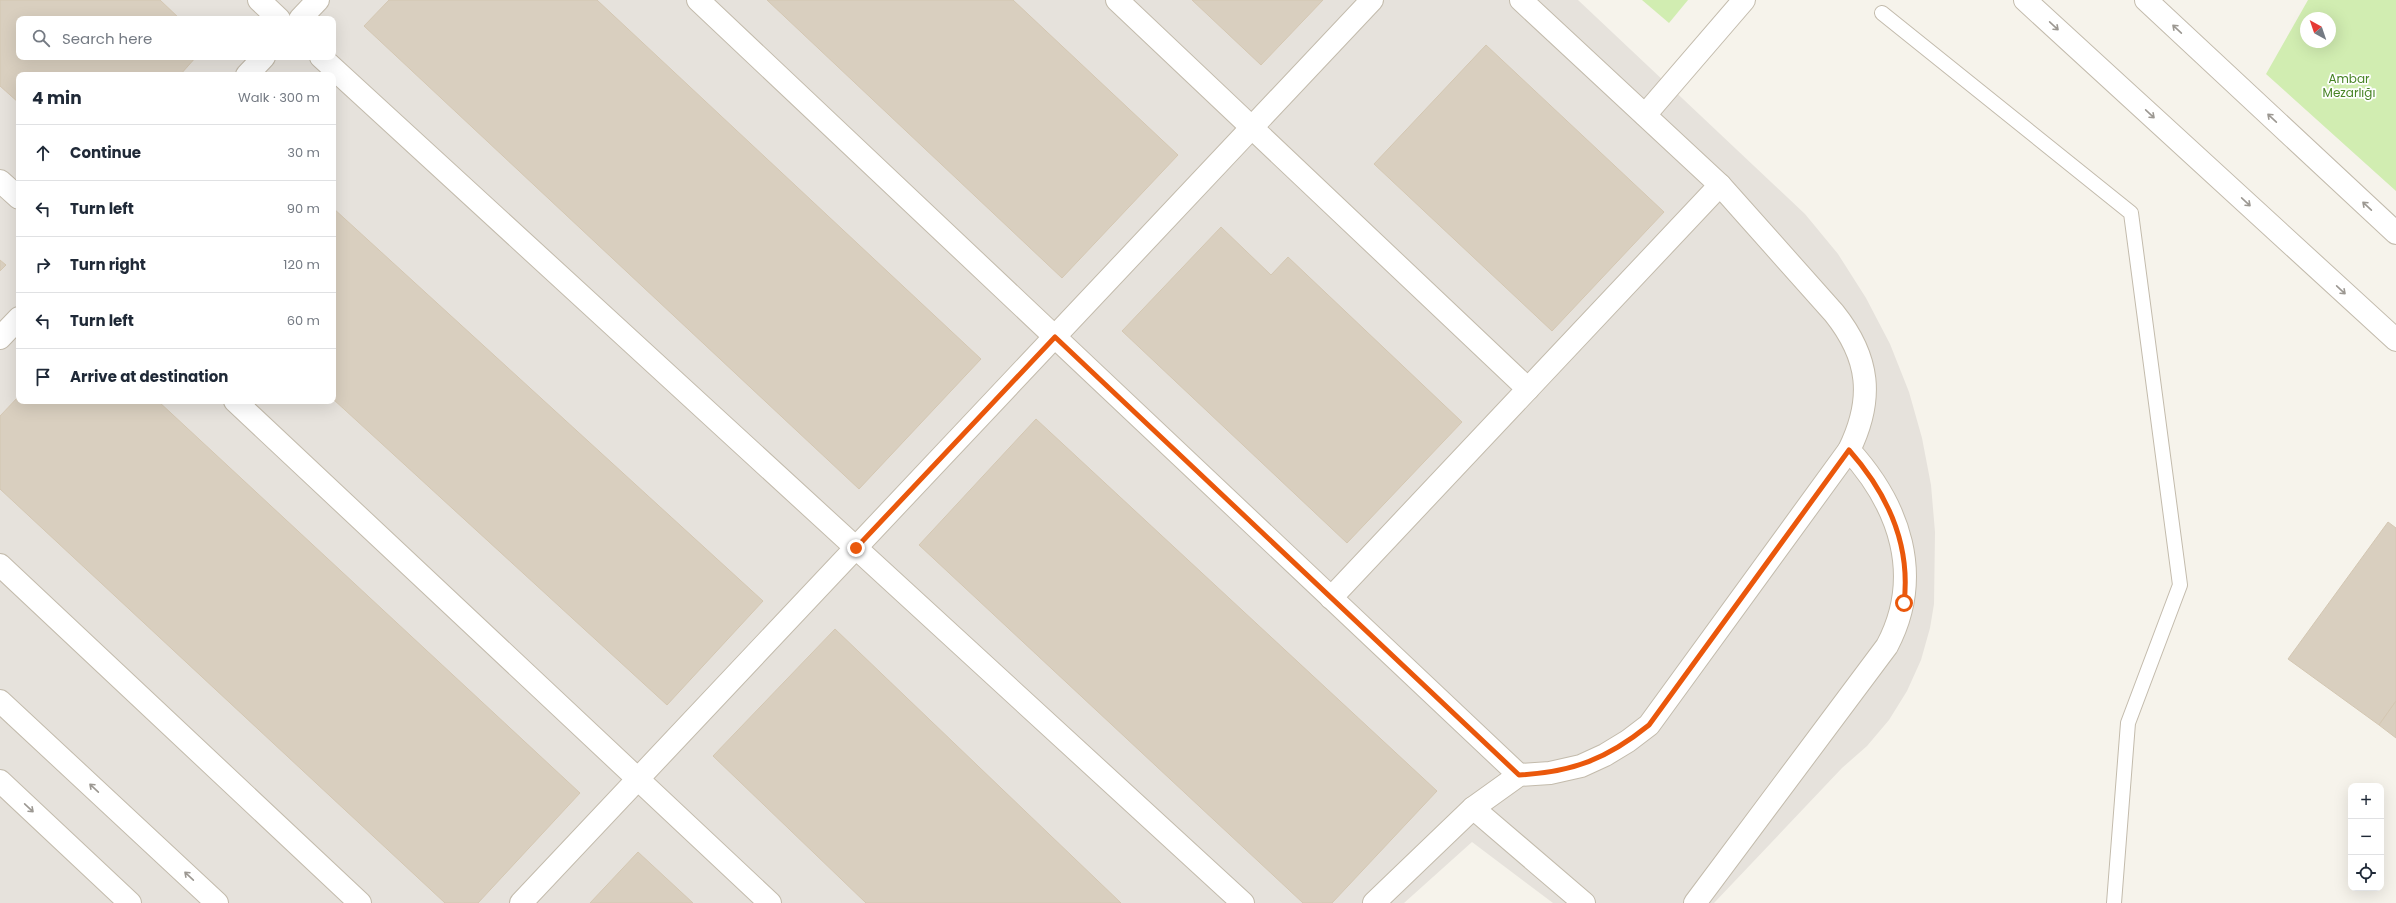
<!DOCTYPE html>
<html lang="en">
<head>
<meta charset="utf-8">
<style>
	body { margin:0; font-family:Poppins,sans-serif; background:#f2f2f3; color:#1f2937 }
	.controls { position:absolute; right:12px; bottom:12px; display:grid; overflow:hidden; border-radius:8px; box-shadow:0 4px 16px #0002 }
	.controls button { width:36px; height:36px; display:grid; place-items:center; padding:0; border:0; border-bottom:1px solid #e0e1e3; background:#fff; color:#1f2937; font:20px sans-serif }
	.compass { position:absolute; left:2300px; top:12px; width:36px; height:36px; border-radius:50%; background:#fff; box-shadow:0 4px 16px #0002; rotate:320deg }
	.stop { position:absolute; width:12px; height:12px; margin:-9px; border:3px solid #ea580c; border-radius:50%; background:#fff }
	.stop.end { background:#ea580c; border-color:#fff; box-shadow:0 1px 4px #0008 }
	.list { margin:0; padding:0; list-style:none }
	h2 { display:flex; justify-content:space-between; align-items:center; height:52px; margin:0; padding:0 16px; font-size:17px }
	h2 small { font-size:13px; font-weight:400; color:#747a83 }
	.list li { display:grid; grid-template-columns:26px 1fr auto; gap:12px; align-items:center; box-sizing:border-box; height:56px; padding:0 16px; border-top:1px solid #e0e1e3 }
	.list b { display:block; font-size:15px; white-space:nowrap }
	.list em { font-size:13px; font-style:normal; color:#747a83 }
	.icon { flex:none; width:22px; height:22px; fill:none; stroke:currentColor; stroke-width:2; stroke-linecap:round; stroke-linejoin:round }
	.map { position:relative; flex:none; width:2396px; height:903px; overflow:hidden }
	.search { position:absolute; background:#fff; box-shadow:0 4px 16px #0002; left:16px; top:16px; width:320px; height:44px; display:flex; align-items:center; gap:10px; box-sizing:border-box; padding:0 14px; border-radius:8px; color:#747a83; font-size:15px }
	.panel { position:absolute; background:#fff; box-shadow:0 4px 16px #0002; left:16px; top:72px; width:320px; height:332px; border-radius:8px }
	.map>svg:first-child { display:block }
</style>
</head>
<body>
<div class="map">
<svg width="2396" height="903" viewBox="0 0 2396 903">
	<rect width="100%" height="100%" fill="#f6f3eb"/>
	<path fill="#e6e2dc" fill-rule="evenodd" d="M0,0H1578L1805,214L1838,254L1866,298L1890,344L1909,392L1922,438L1931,485L1935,532L1934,604L1930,628L1921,660L1907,691L1889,720L1867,746L1842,768L1714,903H1553L1472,842L1404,903H0ZM19,19H333V57H19ZM19,75H333V401H19Z"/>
	<g fill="#d1edb1" fill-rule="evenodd">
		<polygon points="1642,0 1688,0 1669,23"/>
		<path d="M2308,0H2396V191L2266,74ZM2306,18H2330V42H2306Z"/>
	</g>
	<g fill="#d9cfbf" stroke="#d4c7b2">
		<polygon points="0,0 160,0 180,19 19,19 19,57 196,57 180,75 19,75 19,103 0,86"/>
		<polygon points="389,0 597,0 981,359 859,489 364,26"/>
		<polygon points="767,0 1013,0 1178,155 1062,278"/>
		<polygon points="1192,0 1323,0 1261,65"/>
		<polygon points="1486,45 1664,212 1552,331 1374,164"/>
		<polygon points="333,208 763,601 667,705 333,399"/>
		<polygon points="1221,227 1271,275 1288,257 1462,422 1347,543 1122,331"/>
		<polygon points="0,260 6,265 0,271"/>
		<polygon points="19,396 19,401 158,401 580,793 478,903 445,903 0,489 0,416"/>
		<polygon points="1036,419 1437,791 1332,903 1303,903 919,545"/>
		<polygon points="2388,522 2396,528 2396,701 2379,725 2288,659"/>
		<polygon points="835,629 1121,903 866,903 713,756"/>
		<polygon points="2396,701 2396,738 2379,725"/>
		<polygon points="638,852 693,903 590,903"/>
	</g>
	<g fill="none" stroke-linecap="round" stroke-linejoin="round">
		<defs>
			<polyline id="service" points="1882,13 2131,213 2180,585 2128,723 2114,903"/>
			<g id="minor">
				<polyline points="259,0 279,19"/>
				<polyline points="698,0 1519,775"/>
				<polyline points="1117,0 1528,389"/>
				<polyline points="300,19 318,0"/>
				<polyline points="321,57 1243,903"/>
				<polyline points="247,75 264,57"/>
				<polyline points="1645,115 1744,0"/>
				<polyline points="0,181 19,198"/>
				<polyline points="0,338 19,318"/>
				<polyline points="235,401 770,903"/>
				<polyline points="0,565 360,903"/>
				<polyline points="1331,598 1720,185"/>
				<polyline points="0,701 217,903"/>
				<polyline points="0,781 130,903"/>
				<polyline points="1473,808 1584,903"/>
				<polyline points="521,903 1372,0"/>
				<path d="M1374,903L1473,808L1519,775L1550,773L1581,766L1605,755L1628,741L1649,725L1849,450C1874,399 1870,358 1834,313L1720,185L1521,0"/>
				<path d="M1695,903L1887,646C1924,576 1900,506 1849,450"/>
			</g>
			<g id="tertiary">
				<polyline points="2025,0 2396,340"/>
				<polyline points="2146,0 2396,233"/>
			</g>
		</defs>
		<use href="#service" stroke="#c3bbac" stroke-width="16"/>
		<use href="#minor" stroke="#c3bbac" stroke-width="24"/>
		<use href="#tertiary" stroke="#c3bbac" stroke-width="24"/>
		<use href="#service" stroke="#fff" stroke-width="14"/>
		<use href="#minor" stroke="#fff" stroke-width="22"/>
		<use href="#tertiary" stroke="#fff" stroke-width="22"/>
	</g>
	<defs><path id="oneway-shaft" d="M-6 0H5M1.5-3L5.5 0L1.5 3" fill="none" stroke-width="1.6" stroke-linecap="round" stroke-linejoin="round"/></defs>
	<g stroke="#9c9892">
		<use href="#oneway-shaft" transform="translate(2054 26) rotate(43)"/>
		<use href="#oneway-shaft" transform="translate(2177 29) rotate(-137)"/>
		<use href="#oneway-shaft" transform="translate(2150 114) rotate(43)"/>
		<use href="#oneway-shaft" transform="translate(2272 118) rotate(-137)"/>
		<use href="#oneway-shaft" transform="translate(2246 202) rotate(43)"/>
		<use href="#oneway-shaft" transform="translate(2367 206) rotate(-137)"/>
		<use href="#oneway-shaft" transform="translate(2341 290) rotate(43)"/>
		<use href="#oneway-shaft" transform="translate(94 788) rotate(-137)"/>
		<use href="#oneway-shaft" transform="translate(29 808) rotate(43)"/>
		<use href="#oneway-shaft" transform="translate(189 876) rotate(-137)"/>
	</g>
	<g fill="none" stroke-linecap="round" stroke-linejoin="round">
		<path stroke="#ea580c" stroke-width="5" d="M856,548L1055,337L1519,775C1573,772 1607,759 1649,725L1849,450C1887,493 1911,545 1904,603"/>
	</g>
	<g text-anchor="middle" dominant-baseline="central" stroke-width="3.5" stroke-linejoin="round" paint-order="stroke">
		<g font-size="12" fill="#478325" stroke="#fff">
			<text x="2349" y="78">Ambar<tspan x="2349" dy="14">Mezarlığı</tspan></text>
		</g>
	</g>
</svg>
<div class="controls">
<button>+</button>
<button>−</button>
<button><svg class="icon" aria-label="locate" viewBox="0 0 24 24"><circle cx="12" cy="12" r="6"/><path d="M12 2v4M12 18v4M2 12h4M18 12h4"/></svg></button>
</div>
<svg class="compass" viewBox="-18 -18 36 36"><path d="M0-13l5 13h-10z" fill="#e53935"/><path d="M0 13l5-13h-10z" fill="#747a83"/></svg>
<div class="stop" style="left:1904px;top:603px"></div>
<div class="stop end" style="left:856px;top:548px"></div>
<div class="search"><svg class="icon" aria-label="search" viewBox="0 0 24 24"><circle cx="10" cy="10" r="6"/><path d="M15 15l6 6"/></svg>Search here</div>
<section class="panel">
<h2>4 min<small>Walk · 300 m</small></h2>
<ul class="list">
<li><svg class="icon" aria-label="ahead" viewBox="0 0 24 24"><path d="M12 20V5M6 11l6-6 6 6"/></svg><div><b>Continue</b></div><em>30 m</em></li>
<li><svg class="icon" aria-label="left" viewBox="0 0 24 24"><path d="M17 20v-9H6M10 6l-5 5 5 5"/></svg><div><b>Turn left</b></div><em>90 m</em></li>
<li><svg class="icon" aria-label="right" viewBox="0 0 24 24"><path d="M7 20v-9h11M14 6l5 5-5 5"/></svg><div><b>Turn right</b></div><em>120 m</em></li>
<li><svg class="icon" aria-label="left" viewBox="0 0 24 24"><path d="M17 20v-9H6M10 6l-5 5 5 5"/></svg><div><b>Turn left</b></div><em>60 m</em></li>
<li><svg class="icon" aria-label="arrive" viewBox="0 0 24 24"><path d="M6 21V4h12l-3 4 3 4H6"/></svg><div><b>Arrive at destination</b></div></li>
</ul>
</section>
</div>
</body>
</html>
